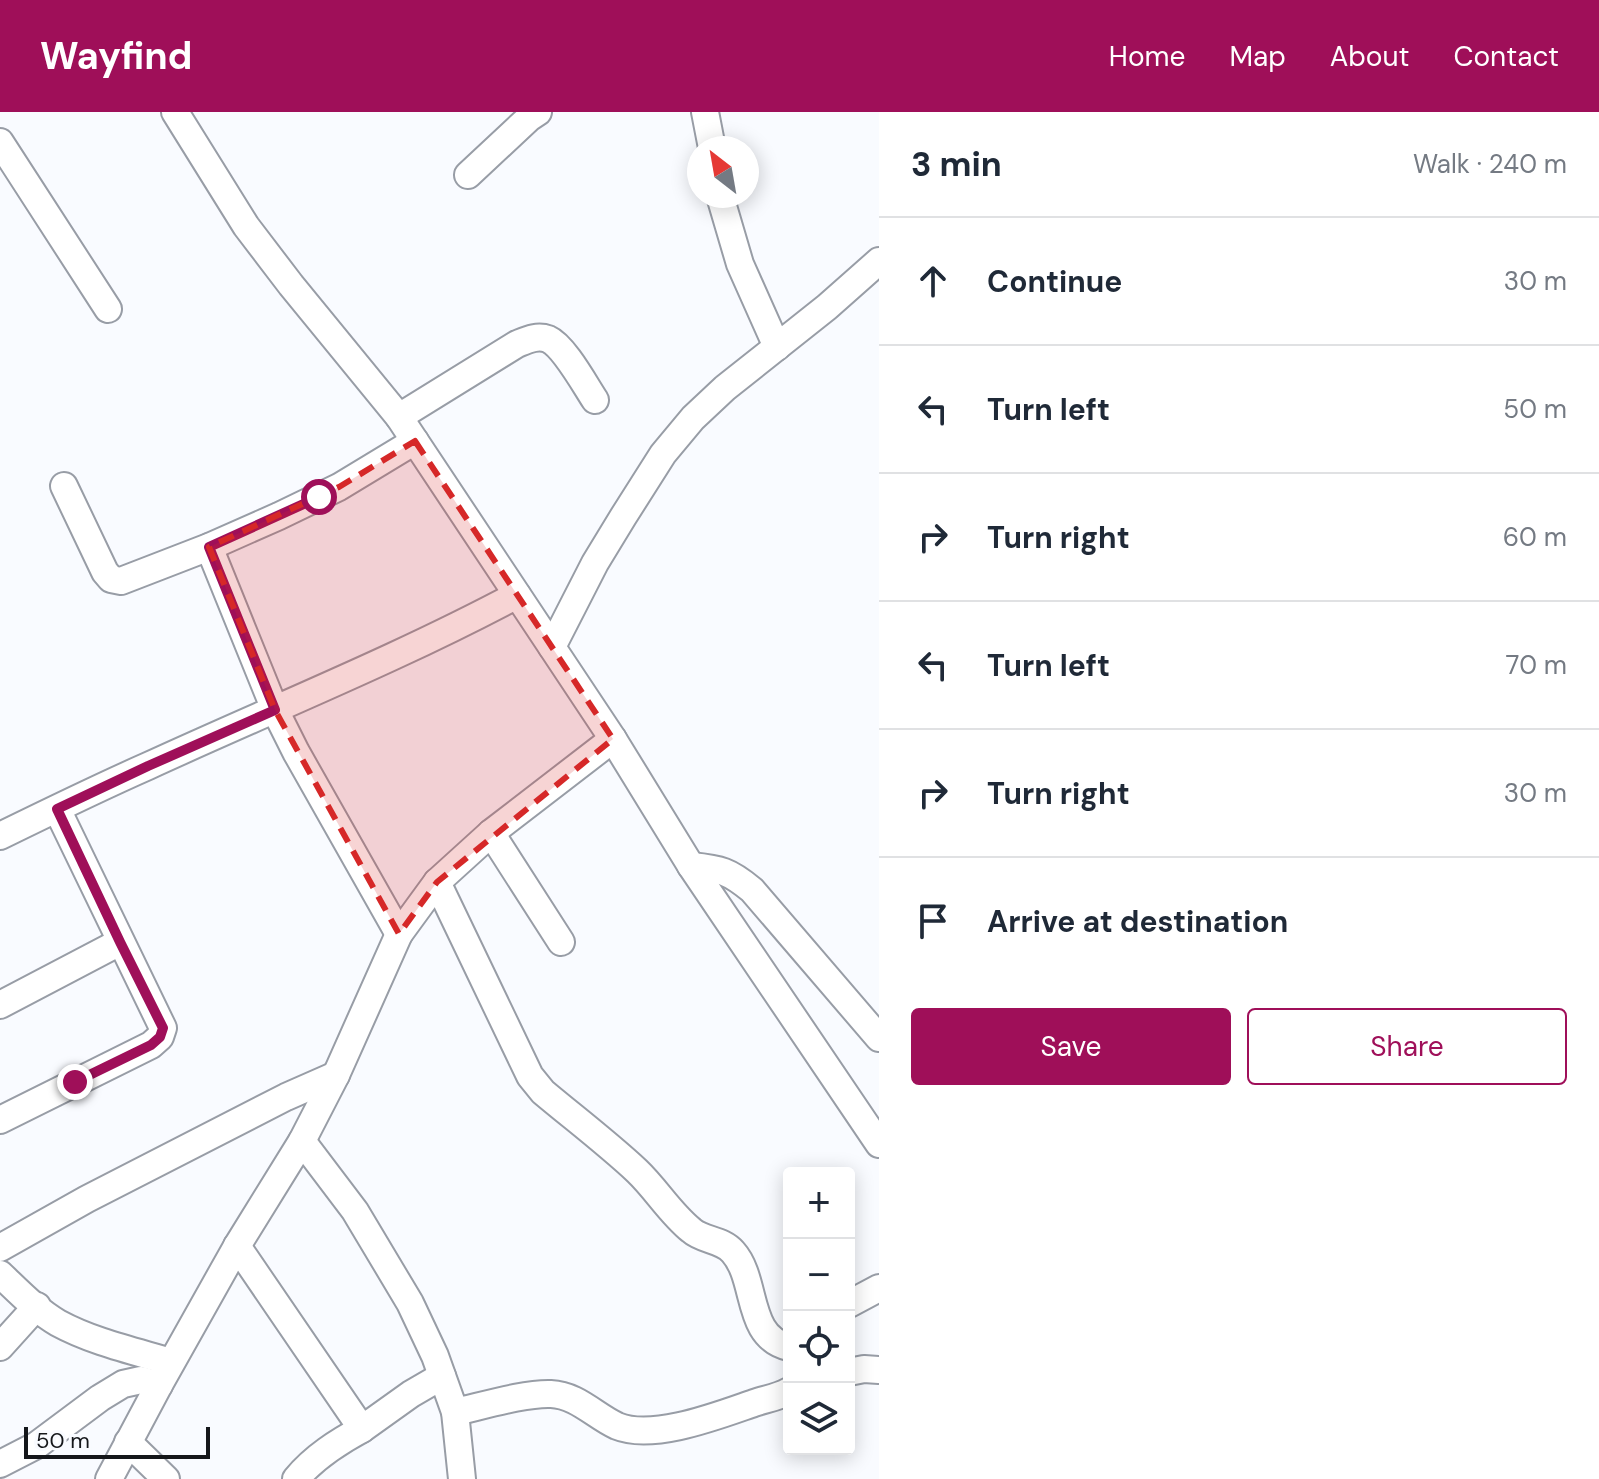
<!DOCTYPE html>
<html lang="en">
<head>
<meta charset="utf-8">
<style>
	body { margin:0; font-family:"DM Sans",sans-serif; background:#f6f6f7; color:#1f2937 }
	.controls { position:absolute; right:24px; bottom:24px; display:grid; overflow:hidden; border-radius:8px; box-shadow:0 4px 20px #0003 }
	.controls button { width:72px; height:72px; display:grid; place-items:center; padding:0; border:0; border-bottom:2px solid #e0e1e3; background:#fff; color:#1f2937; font:40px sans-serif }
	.compass { position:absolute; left:687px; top:24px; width:72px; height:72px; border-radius:50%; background:#fff; box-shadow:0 4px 20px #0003; rotate:329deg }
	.scale { position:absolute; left:24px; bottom:20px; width:186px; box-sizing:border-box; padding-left:8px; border:4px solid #15171a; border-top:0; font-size:22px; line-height:28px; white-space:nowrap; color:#15171a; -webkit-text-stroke:6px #f9fbff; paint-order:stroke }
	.stop { position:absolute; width:24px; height:24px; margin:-18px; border:6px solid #9f0f59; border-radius:50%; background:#fff }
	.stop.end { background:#9f0f59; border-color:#fff; box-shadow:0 2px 8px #0008 }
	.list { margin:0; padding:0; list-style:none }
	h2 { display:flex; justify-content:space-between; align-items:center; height:104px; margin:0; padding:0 32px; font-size:34px }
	h2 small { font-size:26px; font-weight:400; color:#747a83 }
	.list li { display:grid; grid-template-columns:52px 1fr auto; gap:24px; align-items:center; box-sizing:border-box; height:128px; padding:0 32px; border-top:2px solid #e0e1e3 }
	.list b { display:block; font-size:30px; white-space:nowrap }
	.list em { font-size:26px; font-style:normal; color:#747a83 }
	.actions { display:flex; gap:16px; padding:24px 32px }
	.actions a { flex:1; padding:18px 0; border:2px solid #9f0f59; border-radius:8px; text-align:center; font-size:28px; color:#9f0f59 }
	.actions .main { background:#9f0f59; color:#fff }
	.icon { flex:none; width:44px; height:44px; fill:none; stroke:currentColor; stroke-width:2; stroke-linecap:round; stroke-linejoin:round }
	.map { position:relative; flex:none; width:879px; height:1367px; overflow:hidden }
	header { display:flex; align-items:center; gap:48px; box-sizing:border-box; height:112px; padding:0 40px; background:#9f0f59; color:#fff }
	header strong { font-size:38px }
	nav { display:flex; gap:44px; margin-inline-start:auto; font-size:28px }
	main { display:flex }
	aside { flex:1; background:#fff }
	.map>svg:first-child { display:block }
</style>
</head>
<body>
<header>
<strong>Wayfind</strong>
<nav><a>Home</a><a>Map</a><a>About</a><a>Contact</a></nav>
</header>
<main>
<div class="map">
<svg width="879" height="1367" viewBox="0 0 879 1367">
	<rect width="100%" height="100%" fill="#f9fbff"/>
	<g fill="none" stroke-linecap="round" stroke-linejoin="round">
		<defs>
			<g id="minor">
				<polyline points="175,0 246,114 291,173 399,305 613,627 691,754 879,1032"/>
				<polyline points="705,0 712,36"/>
				<polyline points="0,30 108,197"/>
				<polyline points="468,63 529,6 538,0"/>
				<polyline points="720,84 740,152 777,235"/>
				<path d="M399,305L517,232C527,228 537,223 548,227C564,234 585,273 595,288"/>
				<polyline points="64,374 105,460 111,467 121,469 209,435 279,404 339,375 415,329"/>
				<polyline points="209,435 275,598 296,640 399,822"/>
				<polyline points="552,535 595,451 623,405 663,342 693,306 725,276 827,195 879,149"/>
				<polyline points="491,721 561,830"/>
				<path d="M0,724C49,700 98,676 148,654C272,597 397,547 517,483"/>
				<path d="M691,754C721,757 729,759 752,778L879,926"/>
				<path d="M437,770L530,964L543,980C574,1006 607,1031 637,1059C656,1077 670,1101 691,1118C703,1129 722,1127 733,1140C758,1168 745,1225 789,1235"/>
				<polyline points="0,893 120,830"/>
				<polyline points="0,1008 151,933 160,925 163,916 57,697"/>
				<polyline points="302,1029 355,1099 410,1191 435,1244 455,1300 462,1367"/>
				<polyline points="237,1134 362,1317 411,1282 442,1264"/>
				<polyline points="0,1136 87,1087 286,985 336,963"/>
				<path d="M0,1162C18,1179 37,1199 58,1211C93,1230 134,1239 171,1250"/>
				<polyline points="849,1192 879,1176"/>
				<polyline points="0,1235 37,1194"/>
				<polyline points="849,1260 864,1257 879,1258"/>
				<path d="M455,1300C482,1294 525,1281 551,1282C577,1283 595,1304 617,1314C653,1329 719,1303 754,1291C766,1287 779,1285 789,1279"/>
				<polyline points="128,1330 166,1367"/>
				<polyline points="0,1352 37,1333 100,1286 123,1272 141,1268 159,1273"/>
				<polyline points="109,1367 159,1273 237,1134 302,1029 336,963 399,822 437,770 491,721 613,627"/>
				<path d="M296,1367C314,1345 338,1330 362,1317"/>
			</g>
		</defs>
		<use href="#minor" stroke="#989da6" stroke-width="30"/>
		<use href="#minor" stroke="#fff" stroke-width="26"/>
	</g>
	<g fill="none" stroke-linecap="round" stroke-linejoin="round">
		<polyline stroke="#9f0f59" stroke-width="10" points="75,970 151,933 160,925 163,916 120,830 57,697 148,654 275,598 209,435 319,385"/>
	</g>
	<path fill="#d62828" fill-opacity="0.2" stroke="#d62828" stroke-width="6" stroke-dasharray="16 10" stroke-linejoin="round" d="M415,329L613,627L437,770L399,822L275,598L209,435L339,375Z"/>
</svg>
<div class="controls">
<button>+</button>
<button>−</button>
<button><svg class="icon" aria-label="locate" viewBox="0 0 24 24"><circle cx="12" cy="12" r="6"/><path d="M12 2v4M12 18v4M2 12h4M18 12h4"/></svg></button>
<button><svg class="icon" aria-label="layers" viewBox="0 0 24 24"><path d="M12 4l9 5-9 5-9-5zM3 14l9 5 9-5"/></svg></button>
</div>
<svg class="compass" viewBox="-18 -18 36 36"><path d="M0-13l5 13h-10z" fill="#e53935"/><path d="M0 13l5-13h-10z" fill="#747a83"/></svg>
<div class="scale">50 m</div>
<div class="stop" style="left:319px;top:385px"></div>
<div class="stop end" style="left:75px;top:970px"></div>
</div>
<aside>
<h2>3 min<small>Walk · 240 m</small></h2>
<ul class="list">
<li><svg class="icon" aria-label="ahead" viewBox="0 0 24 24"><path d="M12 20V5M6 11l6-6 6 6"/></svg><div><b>Continue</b></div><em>30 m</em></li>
<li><svg class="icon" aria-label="left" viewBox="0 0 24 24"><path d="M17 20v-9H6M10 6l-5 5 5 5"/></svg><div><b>Turn left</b></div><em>50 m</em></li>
<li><svg class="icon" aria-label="right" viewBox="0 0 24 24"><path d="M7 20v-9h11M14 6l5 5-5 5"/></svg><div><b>Turn right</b></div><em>60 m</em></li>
<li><svg class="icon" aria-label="left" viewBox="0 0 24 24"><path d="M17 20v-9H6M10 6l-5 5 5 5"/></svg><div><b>Turn left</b></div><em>70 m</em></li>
<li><svg class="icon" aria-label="right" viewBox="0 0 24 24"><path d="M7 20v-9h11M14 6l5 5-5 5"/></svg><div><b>Turn right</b></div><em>30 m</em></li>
<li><svg class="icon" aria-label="arrive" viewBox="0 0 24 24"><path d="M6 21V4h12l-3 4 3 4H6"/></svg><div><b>Arrive at destination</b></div></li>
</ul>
<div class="actions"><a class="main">Save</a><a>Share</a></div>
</aside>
</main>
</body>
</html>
